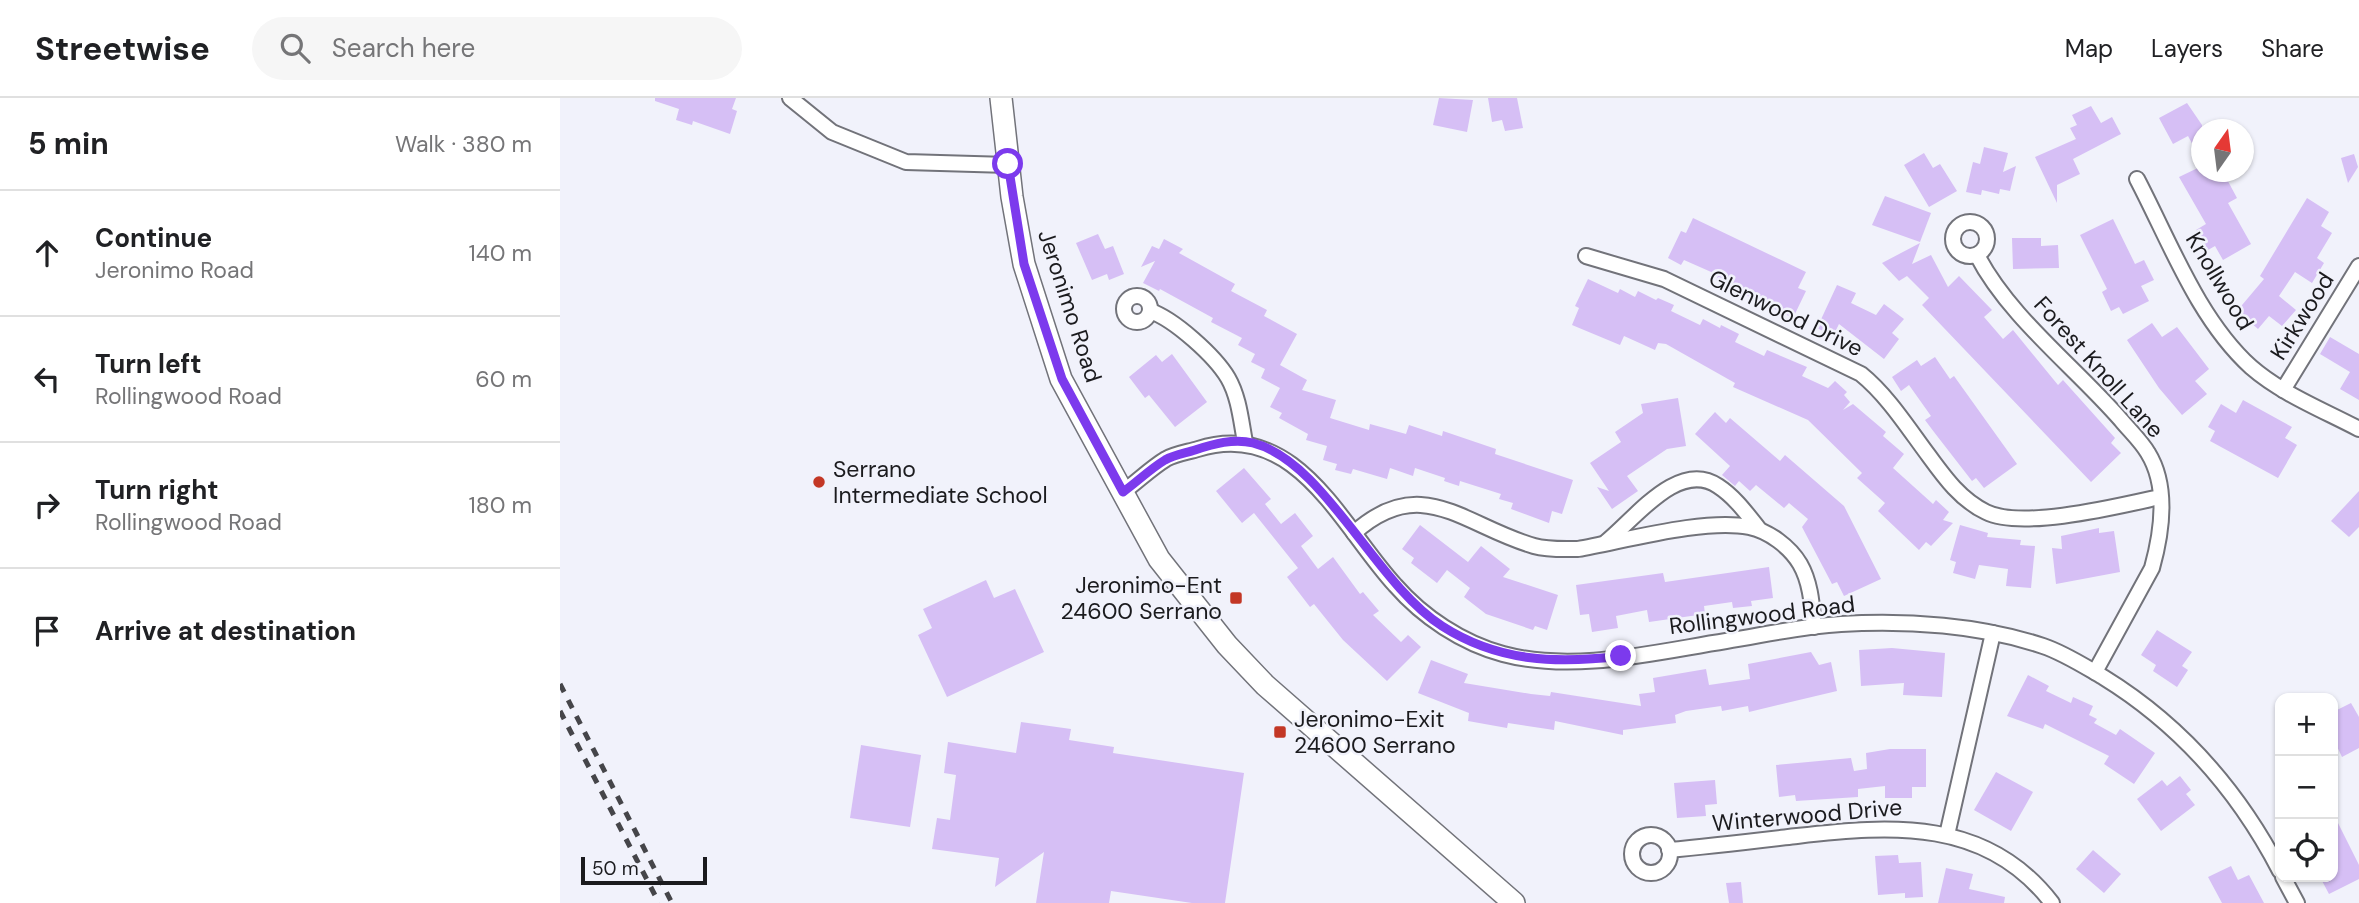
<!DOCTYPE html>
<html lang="en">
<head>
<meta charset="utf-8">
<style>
	body { margin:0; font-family:"DM Sans",sans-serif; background:#f6f6f6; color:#202124 }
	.controls { position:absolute; right:21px; bottom:21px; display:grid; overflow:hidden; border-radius:14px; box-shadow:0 2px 5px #0004 }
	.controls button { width:63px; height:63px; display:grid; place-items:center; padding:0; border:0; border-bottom:2px solid #e0e0e0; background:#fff; color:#202124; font:35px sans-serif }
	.compass { position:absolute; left:1631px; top:21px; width:63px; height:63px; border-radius:50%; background:#fff; box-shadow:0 2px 5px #0004; rotate:14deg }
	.scale { position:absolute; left:21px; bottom:18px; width:126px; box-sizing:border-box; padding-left:7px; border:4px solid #1b1b1e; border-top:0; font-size:19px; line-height:24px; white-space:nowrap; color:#1b1b1e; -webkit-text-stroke:5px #f1f2fb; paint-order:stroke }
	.stop { position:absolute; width:21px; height:21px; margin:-16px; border:5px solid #7c3aed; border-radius:50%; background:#fff }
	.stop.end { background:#7c3aed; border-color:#fff; box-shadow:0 2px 7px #0008 }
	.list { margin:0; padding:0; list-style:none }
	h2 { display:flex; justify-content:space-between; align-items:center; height:91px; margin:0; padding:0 28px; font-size:30px }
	h2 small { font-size:23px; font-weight:400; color:#757577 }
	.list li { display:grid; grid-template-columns:46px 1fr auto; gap:21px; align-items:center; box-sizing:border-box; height:126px; padding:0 28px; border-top:2px solid #e0e0e0 }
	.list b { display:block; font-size:26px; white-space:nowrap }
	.list p { margin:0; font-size:23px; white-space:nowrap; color:#757577 }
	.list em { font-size:23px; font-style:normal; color:#757577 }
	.icon { flex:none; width:38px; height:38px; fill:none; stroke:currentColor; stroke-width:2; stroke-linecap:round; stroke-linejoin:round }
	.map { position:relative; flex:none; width:1799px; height:805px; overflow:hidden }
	header { display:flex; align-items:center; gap:42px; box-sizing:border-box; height:98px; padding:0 35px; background:#fff; border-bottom:2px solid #e0e0e0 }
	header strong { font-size:33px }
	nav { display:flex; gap:38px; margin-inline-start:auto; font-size:24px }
	.search { width:490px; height:63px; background:#f6f6f6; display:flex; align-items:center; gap:18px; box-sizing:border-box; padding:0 24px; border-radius:38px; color:#757577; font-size:26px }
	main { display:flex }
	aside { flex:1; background:#fff }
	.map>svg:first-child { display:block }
</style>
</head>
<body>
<header>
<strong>Streetwise</strong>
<div class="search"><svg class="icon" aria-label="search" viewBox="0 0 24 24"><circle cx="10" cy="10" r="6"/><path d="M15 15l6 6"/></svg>Search here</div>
<nav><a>Map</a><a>Layers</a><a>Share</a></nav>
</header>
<main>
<aside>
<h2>5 min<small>Walk · 380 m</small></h2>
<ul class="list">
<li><svg class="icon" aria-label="ahead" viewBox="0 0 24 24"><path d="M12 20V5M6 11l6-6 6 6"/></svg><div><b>Continue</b><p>Jeronimo Road</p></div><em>140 m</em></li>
<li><svg class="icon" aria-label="left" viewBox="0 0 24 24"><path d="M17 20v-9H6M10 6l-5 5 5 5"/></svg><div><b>Turn left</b><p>Rollingwood Road</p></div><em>60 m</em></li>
<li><svg class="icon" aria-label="right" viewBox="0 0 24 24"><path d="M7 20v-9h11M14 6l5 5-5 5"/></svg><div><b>Turn right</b><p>Rollingwood Road</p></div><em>180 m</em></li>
<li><svg class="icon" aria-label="arrive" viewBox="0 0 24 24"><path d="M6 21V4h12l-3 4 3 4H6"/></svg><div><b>Arrive at destination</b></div></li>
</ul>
</aside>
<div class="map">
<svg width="1799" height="805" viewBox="0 0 1799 805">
	<rect width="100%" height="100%" fill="#f1f2fb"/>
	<g fill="#d6bff5">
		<polygon points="95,0 176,0 172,11 177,13 170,36 133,23 132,27 116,22 119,11 95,3"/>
		<polygon points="879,0 913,2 907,34 873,27"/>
		<polygon points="928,0 957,0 963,30 945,33 942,22 932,24"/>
		<polygon points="1627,5 1642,27 1642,64 1628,38 1613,46 1599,20"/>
		<polygon points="1531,8 1541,25 1552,19 1561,36 1513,61 1520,76 1497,87 1497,105 1475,59 1516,41 1510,30 1517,27 1512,17"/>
		<polygon points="1424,49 1448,55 1443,74 1456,68 1450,93 1440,91 1439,96 1422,92 1421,97 1406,94 1413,64 1420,66"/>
		<polygon points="1364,55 1373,70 1380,66 1397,93 1369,109 1344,67"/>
		<polygon points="1794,56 1798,69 1788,85 1781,60"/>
		<polygon points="1642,68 1642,74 1663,74 1677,100 1668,105 1691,146 1663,162 1655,148 1648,152 1636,132 1646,126 1619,79"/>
		<polygon points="1325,98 1371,115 1360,144 1312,127"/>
		<polygon points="1747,100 1769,114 1761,128 1772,135 1757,160 1764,165 1752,185 1735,174 1719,198 1736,212 1722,228 1709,218 1698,231 1677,213 1704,181 1700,178"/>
		<polygon points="1133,120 1246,174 1238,190 1246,193 1233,220 1156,183 1158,177 1124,162 1121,167 1108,160 1121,133 1126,135"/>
		<polygon points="1553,121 1575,166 1584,162 1594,182 1581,188 1589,203 1563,216 1559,209 1551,213 1542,194 1547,191 1520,137"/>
		<polygon points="538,136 545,151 553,148 564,176 549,182 547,176 532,182 516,145"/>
		<polygon points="1452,140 1481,140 1481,148 1498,147 1499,170 1453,171"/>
		<polygon points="604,141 623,151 619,155 675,186 671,193 707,212 704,218 737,236 720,267 747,282 742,292 776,302 770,320 809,332 810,326 846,336 849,327 882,338 883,333 936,351 935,356 1013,382 1002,416 992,413 989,425 951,411 953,405 939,401 941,396 900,383 899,388 884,383 885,380 855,370 853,378 830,370 827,381 793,371 791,376 775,372 777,366 763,362 767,348 746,342 748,336 719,320 722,315 710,309 720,290 701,280 705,271 691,264 695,256 678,247 682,240 651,224 653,220 600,191 599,193 583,185 595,163 581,169 592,148 599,151"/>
		<polygon points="1360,145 1352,166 1371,157 1388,189 1399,178 1432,212 1424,219 1443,241 1453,232 1498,287 1503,282 1555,340 1551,345 1561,355 1531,384 1362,207 1369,200 1347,178 1339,183 1322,165"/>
		<polygon points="1028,181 1058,195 1060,191 1075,199 1078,193 1096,202 1098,200 1114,207 1111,213 1140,227 1143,221 1160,230 1161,227 1179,236 1175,244 1204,258 1207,252 1247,269 1242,278 1268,290 1275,283 1287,294 1284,297 1290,304 1283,312 1293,306 1326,334 1323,338 1344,356 1333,370 1373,406 1376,402 1389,414 1383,422 1393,425 1371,448 1366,444 1359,452 1318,413 1325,405 1297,380 1302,375 1248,322 1173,289 1175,285 1106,246 1098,245 1095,252 1064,238 1060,247 1012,227 1019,210 1015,208"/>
		<polygon points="1277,187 1296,195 1291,205 1316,217 1324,206 1344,221 1332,235 1339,241 1324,261 1279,226 1273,238 1257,230"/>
		<polygon points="1592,225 1602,239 1617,229 1649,271 1635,283 1647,296 1622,317 1599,290 1567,242"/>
		<polygon points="1770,239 1799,256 1799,302 1780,291 1790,274 1760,256"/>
		<polygon points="612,256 647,304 615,329 589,297 585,300 569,279 596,257 602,264"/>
		<polygon points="1375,259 1390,281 1394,278 1457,366 1424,390 1416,380 1412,383 1374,334 1365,322 1371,318 1349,287 1341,293 1332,279 1357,262 1361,268"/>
		<polygon points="1118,300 1126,348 1107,351 1067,378 1078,393 1052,411 1037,389 1049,393 1030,365 1061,344 1055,334 1083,315 1081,306"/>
		<polygon points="1683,302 1732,329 1725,340 1737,347 1718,380 1650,343 1655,333 1648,329 1661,306 1676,315"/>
		<polygon points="1155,314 1166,325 1170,320 1220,363 1225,357 1284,408 1321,481 1284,498 1277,484 1272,486 1242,429 1248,421 1229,405 1224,410 1196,387 1190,393 1179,383 1175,388 1162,377 1170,368 1135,336"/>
		<polygon points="684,370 711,401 705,406 721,426 735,415 753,438 741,448 758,471 773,459 800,496 803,494 819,513 813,517 841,544 848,537 861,549 827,583 783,542 754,506 750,509 727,479 738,470 694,415 682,425 656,393"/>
		<polygon points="1799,393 1799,429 1789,439 1771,423"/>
		<polygon points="860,427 908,464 921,448 950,471 943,479 998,497 987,532 975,528 973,532 926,516 904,499 910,490 887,472 877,485 851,465 854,460 842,451"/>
		<polygon points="1400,427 1428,435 1427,439 1461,442 1460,447 1475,448 1471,490 1446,488 1448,471 1419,467 1415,481 1393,475 1396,464 1390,462"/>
		<polygon points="1539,430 1539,435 1554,433 1560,474 1496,486 1492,450 1502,451 1501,438"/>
		<polygon points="1209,469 1213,500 1191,503 1192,508 1173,510 1172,504 1144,508 1145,516 1089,524 1087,512 1056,518 1058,530 1032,534 1029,516 1020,517 1016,487 1103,475 1105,484"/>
		<polygon points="426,482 434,500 455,491 484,554 387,599 358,537 372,530 363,511"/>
		<polygon points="1597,532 1632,554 1622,568 1628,572 1617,589 1593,573 1596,567 1581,557"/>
		<polygon points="1332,550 1385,555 1382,599 1343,597 1344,585 1301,588 1299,552"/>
		<polygon points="1251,554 1259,567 1271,564 1277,593 1189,614 1188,608 1162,613 1161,608 1126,613 1115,617 1116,625 1063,632 1063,637 995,623 994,632 948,625 947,630 908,623 909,615 858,595 871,562 908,576 904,585 971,596 990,598 991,594 1081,608 1079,596 1095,594 1093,580 1146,571 1149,587 1190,581 1188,566"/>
		<polygon points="1468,577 1489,588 1486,593 1511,605 1513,599 1533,608 1529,617 1537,621 1534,625 1556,637 1560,631 1595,655 1574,686 1544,666 1549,658 1485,626 1483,631 1447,618"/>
		<polygon points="1791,605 1799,619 1799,650 1782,659 1773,640 1773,614"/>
		<polygon points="461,624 511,631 509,642 554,649 553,655 684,675 665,805 632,805 551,793 549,805 476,805 484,754 435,789 439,760 372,751 377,720 390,722 396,677 384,675 388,644 456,655"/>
		<polygon points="301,647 361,657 350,729 290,720"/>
		<polygon points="1330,651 1366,651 1366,689 1352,689 1352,700 1325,700 1325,688 1298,691 1298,699 1236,703 1235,697 1219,699 1216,667 1291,660 1294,673 1307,671 1306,655"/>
		<polygon points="1436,674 1473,694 1451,733 1414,712"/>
		<polygon points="1620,678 1631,692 1626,696 1635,707 1601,733 1577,701 1602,682 1607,688"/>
		<polygon points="1155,682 1157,706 1145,707 1146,718 1117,720 1114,685"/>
		<polygon points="1773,715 1799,767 1799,781 1769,796 1760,779 1773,779"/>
		<polygon points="1533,752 1561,776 1544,795 1516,771"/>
		<polygon points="1338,757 1339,765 1361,764 1363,799 1345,800 1345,795 1318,797 1315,758"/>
		<polygon points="1671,768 1678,782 1689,777 1704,805 1662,805 1648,779"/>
		<polygon points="1386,770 1413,776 1409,791 1445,799 1444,805 1378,805"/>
		<polygon points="1181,784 1183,805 1169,805 1166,785"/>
	</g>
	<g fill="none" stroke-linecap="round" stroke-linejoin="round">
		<defs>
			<g id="minor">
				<polyline points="230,0 272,34 346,64 448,67"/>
				<path d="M1577,81C1610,144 1638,221 1691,269C1722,296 1763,312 1799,331"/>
				<circle cx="1410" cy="141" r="17"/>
				<path d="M1417,157C1449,219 1515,269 1561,322C1570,333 1581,343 1588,355C1609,389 1602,434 1592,470L1535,574"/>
				<path d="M1026,158L1104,181L1301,276C1328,298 1348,330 1369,358C1385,380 1401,402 1426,414C1462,432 1559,408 1600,399"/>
				<circle cx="577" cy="211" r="13"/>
				<path d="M590,213C614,221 655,258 668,280C679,299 681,323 685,344"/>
				<polyline points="1723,292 1799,168"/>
				<path d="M563,394C577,384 591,370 606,361C615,356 628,354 638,351C736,320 781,428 835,487C863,519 902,545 943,556C1014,575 1095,554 1166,543C1204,537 1242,528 1281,526C1346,522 1421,527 1483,548C1504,555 1524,568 1543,579C1621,627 1678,692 1720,773"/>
				<path d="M794,435C862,374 904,428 974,448C988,452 1004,451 1018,451C1064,443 1145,420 1189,429C1209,433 1230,449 1240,466C1251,485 1252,508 1254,529"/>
				<path d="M1046,444C1074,422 1118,361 1158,388C1175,399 1187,416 1199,431"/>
				<polyline points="1387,737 1433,535"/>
				<circle cx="1091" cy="756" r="19"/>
				<path d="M1109,752C1152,748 1194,743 1237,738C1332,727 1427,720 1492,805"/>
				<polyline points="1723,779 1737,805"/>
			</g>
			<polyline id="secondary" points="441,0 452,99 464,166 501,281 599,461 667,547 705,587 954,805"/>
		</defs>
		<use href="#minor" stroke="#72737a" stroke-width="18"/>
		<use href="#secondary" stroke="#72737a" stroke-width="24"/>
		<use href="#minor" stroke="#fff" stroke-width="14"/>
		<use href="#secondary" stroke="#fff" stroke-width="21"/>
		<g stroke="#454549" stroke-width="5" stroke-dasharray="9 9" stroke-linecap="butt">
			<polyline points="0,586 112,805"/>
			<polyline points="0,613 99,805"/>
		</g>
	</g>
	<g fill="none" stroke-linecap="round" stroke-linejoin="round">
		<path stroke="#7c3aed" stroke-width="9" d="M448,66L464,166L502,281L563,394C577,384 590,371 605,362C614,357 626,355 635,352C653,346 674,340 693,345C764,363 815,485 882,528C938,564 997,566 1061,558"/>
	</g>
	<g fill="#c33725" stroke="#f1f2fb" stroke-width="2.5">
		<circle cx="259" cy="384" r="7"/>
		<rect x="669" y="493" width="14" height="14" rx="3.5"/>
		<rect x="713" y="627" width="14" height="14" rx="3.5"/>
	</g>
	<g text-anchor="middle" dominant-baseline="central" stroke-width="5" stroke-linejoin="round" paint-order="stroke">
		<g font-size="23" fill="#1b1b1e" stroke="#f1f2fb">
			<text transform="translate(1660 183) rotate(59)">Knollwood</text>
			<text transform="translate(510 208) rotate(72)">Jeronimo Road</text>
			<text transform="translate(1226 215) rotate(26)">Glenwood Drive</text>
			<text transform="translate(1742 218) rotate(-58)">Kirkwood</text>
			<text transform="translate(1539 269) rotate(48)">Forest Knoll Lane</text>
			<text transform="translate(1202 517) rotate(-7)">Rollingwood Road</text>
			<text transform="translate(1247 717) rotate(-5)">Winterwood Drive</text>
		</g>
		<g font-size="23" fill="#1b1b1e" stroke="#f1f2fb" text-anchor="start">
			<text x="273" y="371">Serrano<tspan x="273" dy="26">Intermediate School</tspan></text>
			<text x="662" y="487" text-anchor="end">Jeronimo-Ent<tspan x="662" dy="26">24600 Serrano</tspan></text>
			<text x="734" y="621">Jeronimo-Exit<tspan x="734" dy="26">24600 Serrano</tspan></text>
		</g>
	</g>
</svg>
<div class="controls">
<button>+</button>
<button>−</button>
<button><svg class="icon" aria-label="locate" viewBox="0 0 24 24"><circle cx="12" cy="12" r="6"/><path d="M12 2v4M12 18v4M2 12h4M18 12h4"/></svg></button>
</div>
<svg class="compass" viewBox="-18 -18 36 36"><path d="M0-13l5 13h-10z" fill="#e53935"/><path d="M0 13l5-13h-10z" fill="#757577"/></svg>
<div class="scale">50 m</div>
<div class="stop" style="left:448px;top:66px"></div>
<div class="stop end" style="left:1061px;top:558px"></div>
</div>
</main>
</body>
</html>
